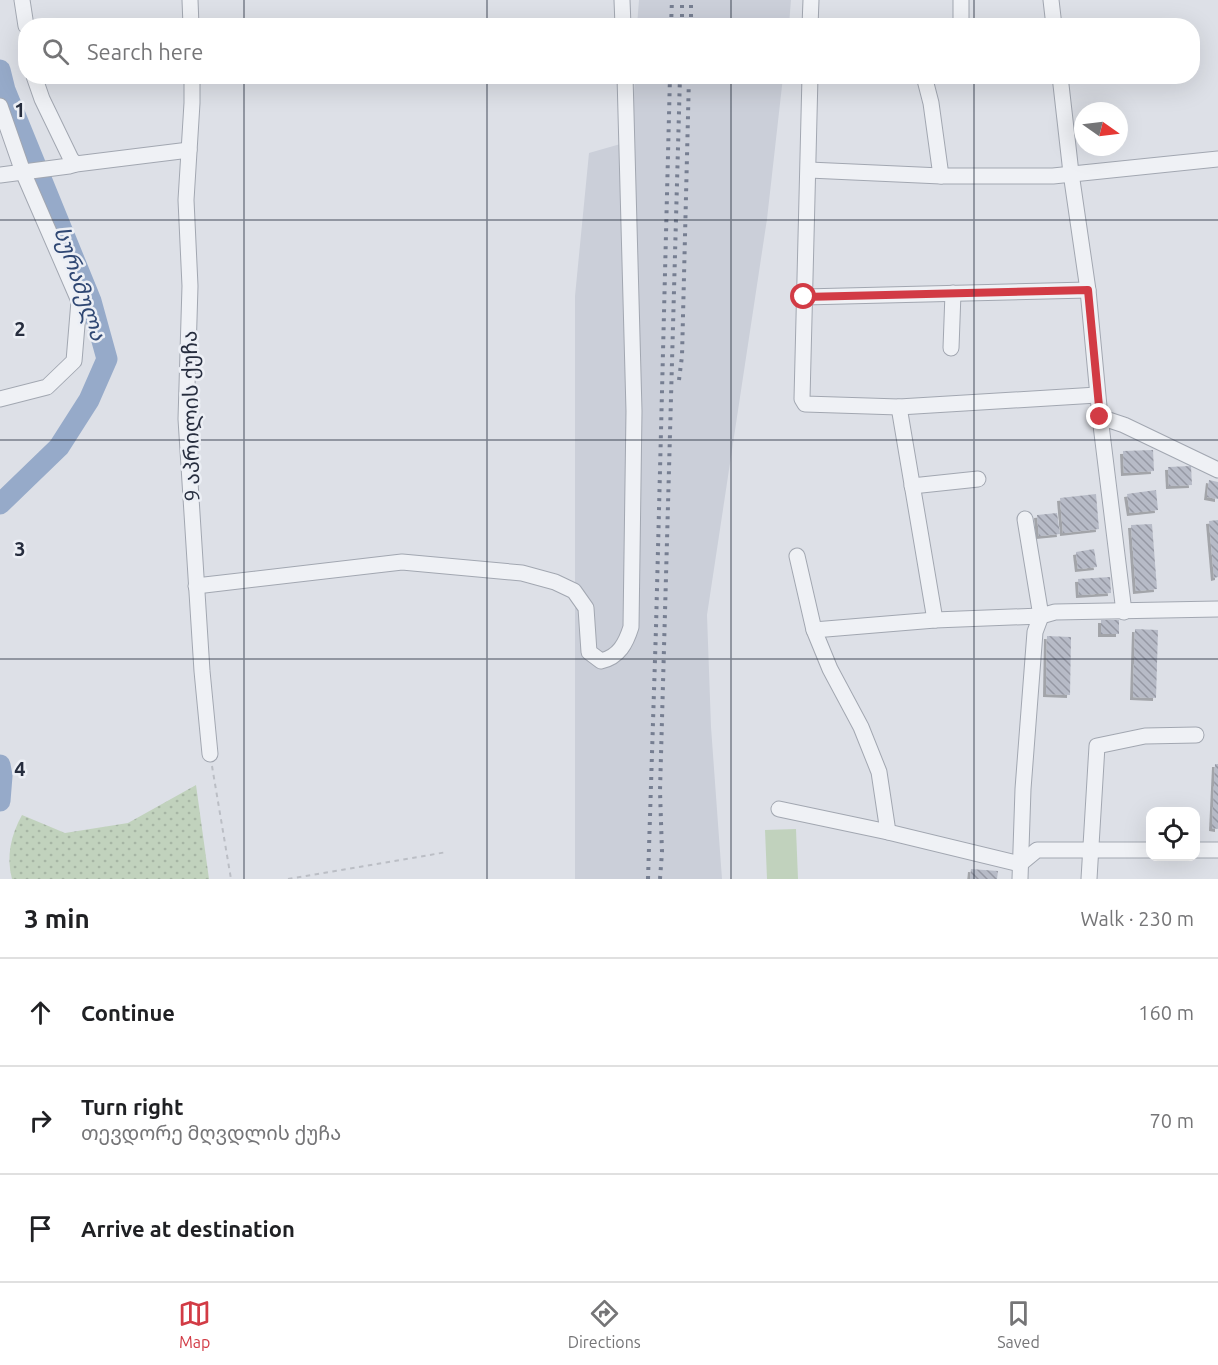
<!DOCTYPE html>
<html lang="en">
<head>
<meta charset="utf-8">
<style>
	body { margin:0; font-family:Ubuntu,"Noto Sans Georgian",sans-serif; background:#f2f2f2; color:#202124 }
	.controls { position:absolute; right:18px; bottom:18px; display:grid; overflow:hidden; border-radius:12px; box-shadow:0 6px 24px #0002 }
	.controls button { width:54px; height:54px; display:grid; place-items:center; padding:0; border:0; border-bottom:2px solid #e0e0e0; background:#fff; color:#202124; font:30px sans-serif }
	.compass { position:absolute; left:1074px; top:102px; width:54px; height:54px; border-radius:50%; background:#fff; box-shadow:0 6px 24px #0002; rotate:104deg }
	.stop { position:absolute; width:18px; height:18px; margin:-14px; border:4px solid #d23b45; border-radius:50%; background:#fff }
	.stop.end { background:#d23b45; border-color:#fff; box-shadow:0 2px 6px #0008 }
	.list { margin:0; padding:0; list-style:none }
	h2 { display:flex; justify-content:space-between; align-items:center; height:78px; margin:0; padding:0 24px; font-size:26px }
	h2 small { font-size:20px; font-weight:400; color:#757577 }
	.list li { display:grid; grid-template-columns:39px 1fr auto; gap:18px; align-items:center; box-sizing:border-box; height:108px; padding:0 24px; border-top:2px solid #e0e0e0 }
	.list b { display:block; font-size:22px; white-space:nowrap }
	.list p { margin:0; font-size:20px; white-space:nowrap; color:#757577 }
	.list em { font-size:20px; font-style:normal; color:#757577 }
	.icon { flex:none; width:33px; height:33px; fill:none; stroke:currentColor; stroke-width:2; stroke-linecap:round; stroke-linejoin:round }
	.map { position:relative; flex:none; width:1218px; height:879px; overflow:hidden }
	.search { position:absolute; background:#fff; box-shadow:0 6px 24px #0002; left:18px; right:18px; top:18px; height:66px; display:flex; align-items:center; gap:15px; box-sizing:border-box; padding:0 21px; border-radius:24px; color:#757577; font-size:22px }
	.sheet { height:402px; background:#fff }
	nav { display:flex; justify-content:space-around; align-items:center; box-sizing:border-box; height:84px; border-top:2px solid #e0e0e0; background:#fff; font-size:16px; color:#757577 }
	nav a { display:grid; justify-items:center; gap:3px }
	nav .on { color:#d23b45 }
	.map>svg:first-child { display:block }
</style>
</head>
<body>
<div class="map">
<svg width="1218" height="879" viewBox="0 0 1218 879">
	<defs>
		<pattern id="grass-dots" width="8" height="8" patternUnits="userSpaceOnUse" patternTransform="scale(1.5)"><rect width="8" height="8" fill="#c1d2bd"/><path d="M2 2h.1M6 6h.1" fill="none" stroke="#a6b5a4" stroke-width="1.8" stroke-linecap="round"/></pattern>
		<pattern id="building-back-hatch" width="6" height="6" patternUnits="userSpaceOnUse" patternTransform="scale(1.5)"><rect width="6" height="6" fill="#b7bbc7"/><path d="M-1 5l2 2M0 0l6 6M5-1l2 2" fill="none" stroke="#9598a3"/></pattern>
		<filter id="shadow"><feDropShadow dx="-3" dy="3" stdDeviation="0" flood-color="#0004"/></filter>
	</defs>
	<rect width="100%" height="100%" fill="#dde0e7"/>
	<g fill="#cbcfd9">
		<polygon points="639,0 791,0 789,25 637,25"/>
		<polygon points="635,77 783,77 767,219 707,615 711,727 722,879 575,879 575,296 589,153 631,141"/>
	</g>
	<path fill="url(#grass-dots)" d="M196,785L209,879H12C6,856 11,835 22,815L65,833L128,823Z"/>
	<polygon fill="#c1d2bd" points="796,829 798,879 767,879 765,830"/>
	<g fill="none" stroke-linecap="round" stroke-linejoin="round">
		<g stroke="#96aac9" stroke-width="21">
			<polyline points="0,70 5,90 91,301 107,359 89,400 59,447 0,504"/>
			<polyline points="0,765 2,776 0,801"/>
		</g>
	</g>
	<g fill="url(#building-back-hatch)" filter="url(#shadow)">
		<polygon points="1153,450 1154,471 1124,473 1123,451"/>
		<polygon points="1191,466 1192,485 1169,486 1168,467"/>
		<polygon points="1209,480 1218,482 1218,499 1207,497"/>
		<polygon points="1156,490 1158,510 1130,513 1127,494"/>
		<polygon points="1096,494 1099,529 1063,533 1060,498"/>
		<polygon points="1057,513 1060,534 1039,536 1037,515"/>
		<polygon points="1218,520 1218,577 1214,578 1209,521"/>
		<polygon points="1152,524 1157,589 1136,591 1131,525"/>
		<polygon points="1094,549 1097,567 1078,569 1076,552"/>
		<polygon points="1110,577 1111,593 1079,595 1078,579"/>
		<rect x="1101" y="620" width="18" height="14"/>
		<polygon points="1135,629 1158,630 1156,698 1133,697"/>
		<polygon points="1047,636 1071,637 1070,695 1046,694"/>
		<polygon points="1215,764 1218,764 1218,829 1212,828"/>
		<polygon points="971,869 998,871 997,879 970,879"/>
	</g>
	<g fill="none" stroke-linecap="round" stroke-linejoin="round">
		<defs>
			<g id="minor">
				<polyline points="22,0 26,26"/>
				<polyline points="190,0 191,26"/>
				<polyline points="622,0 623,26"/>
				<polyline points="1051,0 1054,26"/>
				<polyline points="961,18 961,0"/>
				<polyline points="810,26 811,0"/>
				<polyline points="34,76 42,99 71,159 76,164"/>
				<polyline points="192,76 192,103 186,200 190,286 186,419 202,671 210,754"/>
				<polyline points="810,76 802,399 805,404 899,407 1097,395"/>
				<polyline points="924,76 931,103 941,176"/>
				<polyline points="1060,76 1071,173 1088,290 1100,417 1124,425 1218,470"/>
				<polyline points="0,106 23,172 79,301 74,361 47,387 0,399"/>
				<polyline points="809,170 941,176 1053,176 1218,159"/>
				<polyline points="0,175 69,166 76,164 189,150"/>
				<polyline points="804,297 1088,290"/>
				<polyline points="951,348 953,293"/>
				<polyline points="899,407 935,620"/>
				<polyline points="1100,417 1124,612"/>
				<polyline points="912,486 978,479"/>
				<polyline points="1025,519 1041,616"/>
				<polyline points="797,556 814,630 830,669 861,727 879,772 888,832"/>
				<path d="M196,586L402,562L522,573L555,582L574,591L586,608L589,652L601,661C619,657 626,643 631,627L634,411L625,76"/>
				<polyline points="814,630 935,620 1041,616 1055,612 1218,609"/>
				<polyline points="779,809 888,832 1020,864 1037,850 1150,850"/>
				<polyline points="1196,850 1218,850"/>
				<polyline points="1020,879 1023,789 1035,632 1041,616"/>
				<polyline points="1089,879 1097,746 1145,736 1196,735"/>
			</g>
		</defs>
		<use href="#minor" stroke="#a2a7b1" stroke-width="17"/>
		<g stroke="#bbbec5" stroke-width="2" stroke-dasharray="4.5 4.5" stroke-linecap="butt">
			<polyline points="212,766 231,879"/>
			<polyline points="288,879 447,852"/>
		</g>
		<use href="#minor" stroke="#eff1f5" stroke-width="15"/>
		<g stroke="#767e91" stroke-width="4" stroke-dasharray="3 6" stroke-linecap="butt">
			<polyline points="671,26 672,0"/>
			<polyline points="682,26 682,0"/>
			<polyline points="691,26 691,0"/>
			<polyline points="679,380 682,356 689,76"/>
			<polyline points="648,879 656,628 670,76"/>
			<polyline points="660,879 662,852 660,791 680,76"/>
		</g>
	</g>
	<g fill="none" stroke-linecap="round" stroke-linejoin="round">
		<polyline stroke="#d23b45" stroke-width="8" points="804,297 1088,290 1100,417"/>
	</g>
	<path fill="none" stroke="#262d3e" stroke-width="1.5" stroke-opacity="0.55" d="M244,0V26M487,0V26M731,0V26M974,0V26M244,76V879M487,76V879M731,76V879M974,76V879M0,220H1218M0,440H1218M0,659H1218"/>
	<g text-anchor="middle" dominant-baseline="central" stroke-width="5" stroke-linejoin="round" paint-order="stroke">
		<g font-size="21" fill="#262d3e" stroke="#eceff5">
			<text transform="translate(190 416) rotate(-91)">9 აპრილის ქუჩა</text>
		</g>
		<g font-size="22" font-style="italic" fill="#2f4773" stroke="#eceff5">
			<text transform="translate(81 283) rotate(71)">სურამულა</text>
		</g>
	</g>
	<g font-size="20" text-anchor="middle" font-weight="bold" fill="#262d3e" stroke="#eceff5" stroke-width="5" stroke-linejoin="round" paint-order="stroke">
		<text x="20" y="117">1</text>
		<text x="20" y="336">2</text>
		<text x="20" y="556">3</text>
		<text x="20" y="776">4</text>
	</g>
</svg>
<div class="controls">
<button><svg class="icon" aria-label="locate" viewBox="0 0 24 24"><circle cx="12" cy="12" r="6"/><path d="M12 2v4M12 18v4M2 12h4M18 12h4"/></svg></button>
</div>
<svg class="compass" viewBox="-18 -18 36 36"><path d="M0-13l5 13h-10z" fill="#e53935"/><path d="M0 13l5-13h-10z" fill="#757577"/></svg>
<div class="stop" style="left:804px;top:297px"></div>
<div class="stop end" style="left:1100px;top:417px"></div>
<div class="search"><svg class="icon" aria-label="search" viewBox="0 0 24 24"><circle cx="10" cy="10" r="6"/><path d="M15 15l6 6"/></svg>Search here</div>
</div>
<section class="sheet">
<h2>3 min<small>Walk · 230 m</small></h2>
<ul class="list">
<li><svg class="icon" aria-label="ahead" viewBox="0 0 24 24"><path d="M12 20V5M6 11l6-6 6 6"/></svg><div><b>Continue</b></div><em>160 m</em></li>
<li><svg class="icon" aria-label="right" viewBox="0 0 24 24"><path d="M7 20v-9h11M14 6l5 5-5 5"/></svg><div><b>Turn right</b><p>თევდორე მღვდლის ქუჩა</p></div><em>70 m</em></li>
<li><svg class="icon" aria-label="arrive" viewBox="0 0 24 24"><path d="M6 21V4h12l-3 4 3 4H6"/></svg><div><b>Arrive at destination</b></div></li>
</ul>
</section>
<nav>
<a class="on"><svg class="icon" aria-label="map" viewBox="0 0 24 24"><path d="M3 6l6-2 6 2 6-2v14l-6 2-6-2-6 2zM9 4v14M15 6v14"/></svg>Map</a>
<a><svg class="icon" aria-label="directions" viewBox="0 0 24 24"><path d="M12 3l9 9-9 9-9-9zM9 14v-3h6M13 9l2 2-2 2"/></svg>Directions</a>
<a><svg class="icon" aria-label="saved" viewBox="0 0 24 24"><path d="M7 4h10v16l-5-4-5 4z"/></svg>Saved</a>
</nav>
</body>
</html>
